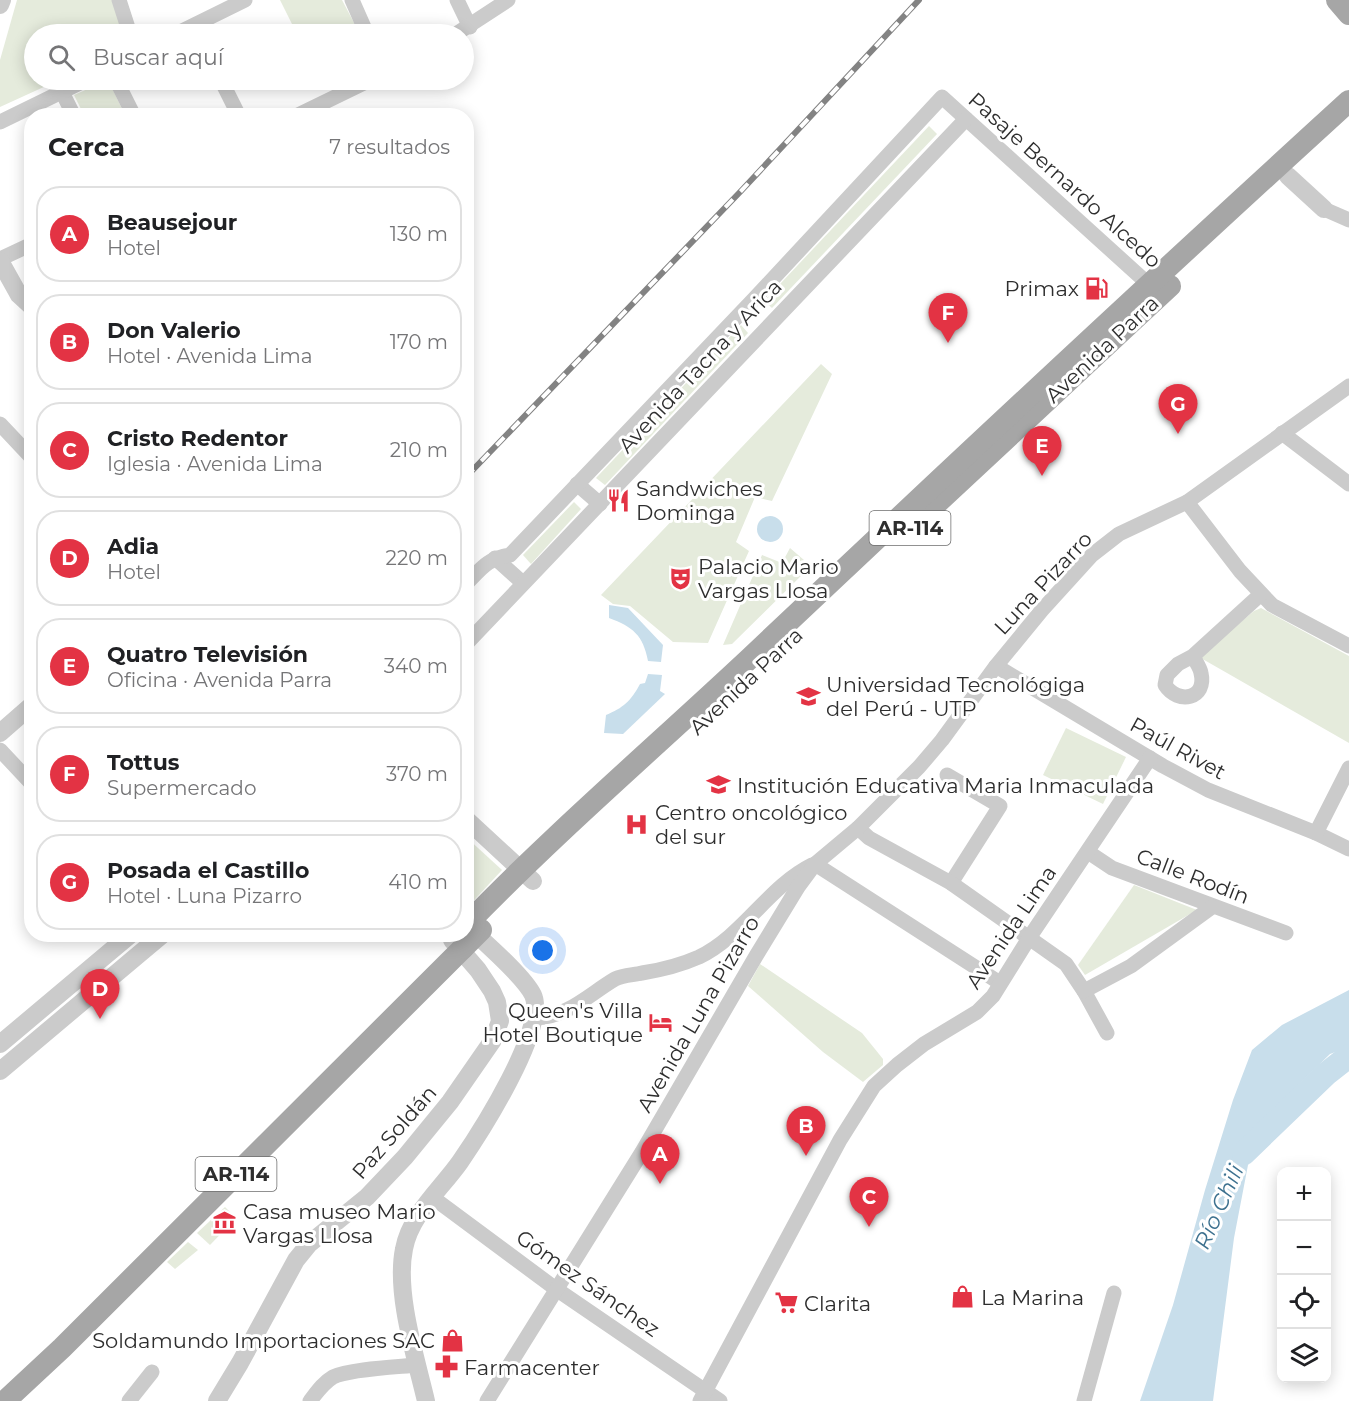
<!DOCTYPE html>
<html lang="es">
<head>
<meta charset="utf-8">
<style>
	body { margin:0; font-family:Montserrat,sans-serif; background:#f2f2f2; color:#202124 }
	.controls { position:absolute; right:18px; bottom:18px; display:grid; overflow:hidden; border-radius:12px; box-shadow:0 3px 15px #0003 }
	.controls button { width:54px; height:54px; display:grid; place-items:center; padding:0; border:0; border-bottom:2px solid #e0e0e0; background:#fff; color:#202124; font:30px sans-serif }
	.you { position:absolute; left:543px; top:951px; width:21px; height:21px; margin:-15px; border:4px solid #fff; border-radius:50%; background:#1a73e8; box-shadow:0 0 0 9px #1a73e833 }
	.badge { display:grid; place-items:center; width:39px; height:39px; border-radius:50%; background:#e33344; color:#fff; font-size:20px; font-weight:700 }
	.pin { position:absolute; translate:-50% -50px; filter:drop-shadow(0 2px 3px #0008) }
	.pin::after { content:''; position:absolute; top:32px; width:21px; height:18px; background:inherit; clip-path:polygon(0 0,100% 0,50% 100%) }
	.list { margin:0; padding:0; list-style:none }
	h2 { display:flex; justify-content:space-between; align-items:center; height:78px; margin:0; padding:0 24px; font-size:26px }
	h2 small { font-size:20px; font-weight:400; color:#757577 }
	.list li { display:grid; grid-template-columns:39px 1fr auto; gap:18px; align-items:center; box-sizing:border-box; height:96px; margin:0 12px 12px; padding:0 12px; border:2px solid #e0e0e0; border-radius:24px }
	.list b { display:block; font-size:22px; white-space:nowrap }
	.list p { margin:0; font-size:20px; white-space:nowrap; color:#757577 }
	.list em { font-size:20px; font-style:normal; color:#757577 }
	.icon { flex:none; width:33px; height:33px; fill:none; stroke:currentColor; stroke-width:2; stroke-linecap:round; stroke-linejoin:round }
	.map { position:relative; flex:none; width:1349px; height:1401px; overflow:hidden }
	.search { position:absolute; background:#fff; box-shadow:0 3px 15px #0003; left:24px; top:24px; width:450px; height:66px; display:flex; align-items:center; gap:15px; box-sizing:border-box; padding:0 21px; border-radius:33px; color:#757577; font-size:22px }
	.panel { position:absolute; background:#fff; box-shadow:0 3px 15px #0003; left:24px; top:108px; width:450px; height:834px; border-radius:24px }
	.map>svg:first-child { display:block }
</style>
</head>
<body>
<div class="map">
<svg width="1349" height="1401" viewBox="0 0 1349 1401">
	<rect width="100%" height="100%" fill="#fff"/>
	<g fill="#e5ebdc">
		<polygon points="17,0 121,0 136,34 34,34 34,80 59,80 0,107 0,60"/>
		<polygon points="280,0 342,0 360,34 297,34"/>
		<polygon points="108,80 125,115 84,115 74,95"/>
		<polygon points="929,126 937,134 772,308 764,301"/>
		<polygon points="741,325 748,333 605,485 596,478"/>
		<polygon points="821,364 832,374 772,501 755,497 736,542 749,551 708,643 673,642 630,606 613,604 601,595"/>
		<polygon points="574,502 581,509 531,564 523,555"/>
		<polygon points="790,548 811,566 732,644 723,645 762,555 782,563"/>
		<polygon points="1261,608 1349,656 1349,743 1199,657 1254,611"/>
		<polygon points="1066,728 1126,757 1103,804 1043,775"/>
		<polygon points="466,837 502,870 466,909"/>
		<polygon points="1134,885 1197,910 1085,975 1078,965"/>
		<polygon points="760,964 862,1033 883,1059 883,1065 863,1082 823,1052 748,986"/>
		<polygon points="225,1207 236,1218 210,1245 197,1233"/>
		<polygon points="188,1242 198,1250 175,1269 167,1262"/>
	</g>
	<g fill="#c8deeb">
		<circle cx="770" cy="529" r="13"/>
		<path d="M609,605L628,608L663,645L661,662L648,661C643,635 633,627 609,618Z"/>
		<path d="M648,674L662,675L660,691L665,694L623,734L604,733L606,715C623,708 631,701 640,684L645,683Z"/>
		<polygon points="1349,990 1349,1047 1330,1054 1289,1094 1248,1165 1234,1238 1213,1401 1140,1401 1173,1305 1205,1190 1233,1100 1252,1050 1282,1025"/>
	</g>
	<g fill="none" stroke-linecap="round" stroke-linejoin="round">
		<polyline stroke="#c8deeb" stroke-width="24" points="1244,1153 1326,1074 1349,1056"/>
		<g stroke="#cbcbcb" stroke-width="15">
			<polyline points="119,0 130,34"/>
			<polyline points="352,0 367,34"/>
			<polyline points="457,0 470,27"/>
			<polyline points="176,34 245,0"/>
			<polyline points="456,34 508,0"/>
			<polyline points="116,80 134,116"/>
			<polyline points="221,80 239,116"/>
			<polyline points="62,92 74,116"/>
			<polyline points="296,116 370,80"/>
			<polyline points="0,122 86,80"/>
			<polyline points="1324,209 1349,220"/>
			<polyline points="0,259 32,244"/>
			<polyline points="0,424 32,458"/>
			<polyline points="1282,433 1349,484"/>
			<polyline points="577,484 600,504"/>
			<polyline points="1187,502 1240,571 1272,605 1349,646"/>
			<polyline points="495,558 523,583"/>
			<path d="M466,584C482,568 487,559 510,555L755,298L942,97L1156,291"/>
			<polyline points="466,644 966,119"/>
			<path d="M1193,656C1195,661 1200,667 1201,673C1207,699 1178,705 1165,685L1167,675L1178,664L1193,656L1261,594"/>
			<polyline points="996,666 1163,766 1208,790 1316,833 1349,849"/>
			<polyline points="0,750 32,784"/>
			<polyline points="947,775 1000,806 951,883"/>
			<polyline points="858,828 869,838 951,883 1066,964 1084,991 1107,1033"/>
			<polyline points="1316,833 1349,768"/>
			<polyline points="1088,852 1112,868 1286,933"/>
			<polyline points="815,864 1000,983"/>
			<polyline points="1084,991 1131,966 1212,907"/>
			<path d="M535,1018C568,1017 588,995 615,979C623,975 634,975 642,973C661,970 681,965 699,957C743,936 768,887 812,865"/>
			<polyline points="432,1197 556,1289 720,1401"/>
			<polyline points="129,1401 152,1372"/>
			<path d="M310,1401C317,1392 323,1383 333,1377C349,1369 397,1367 417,1365"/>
			<polyline points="487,1401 642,1152 756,956 798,887 815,864 858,828 919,767 942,740 996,666 1042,610 1092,555 1119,534 1187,502 1349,386"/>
			<polyline points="700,1401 840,1140 874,1086 897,1065 924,1044 977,1012 993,996 1029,938 1150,758"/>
			<polyline points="1084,1401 1114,1293"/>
		</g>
		<g stroke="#cbcbcb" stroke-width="18">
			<polyline points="0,5 2,0"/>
			<polyline points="1288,176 1324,209"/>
			<polyline points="0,261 19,295 32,307"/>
			<polyline points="0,733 32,705"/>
			<polyline points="466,819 533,881"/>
			<polyline points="0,1044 131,934"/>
			<polyline points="0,1071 163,934"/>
			<polyline points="217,1401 240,1363 296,1260 309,1244 367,1197 405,1157 450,1102 493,1040 500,1021 497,1002 492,991 478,970 452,940"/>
			<path d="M426,1401C416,1358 395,1293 404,1249C410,1215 441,1189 460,1162C480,1133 548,1027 533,995C524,976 483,941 467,926"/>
		</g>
		<g stroke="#a6a6a6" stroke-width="22">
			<polyline points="1337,0 1349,14"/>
			<polyline points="906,532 1170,286"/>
			<path d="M466,925C556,832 655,747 749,659C948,471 1147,285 1349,101"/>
			<polyline points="5,1401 62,1348 463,948"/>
		</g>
		<defs>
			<polyline id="rail" points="466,477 741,191 919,0"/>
		</defs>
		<use href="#rail" stroke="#838383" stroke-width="6"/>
		<use href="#rail" stroke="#fff" stroke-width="4" stroke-dasharray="11" stroke-linecap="butt"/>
		<polyline stroke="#a6a6a6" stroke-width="22" points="463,948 481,930"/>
	</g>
	<defs>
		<symbol id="fuel-bare" viewBox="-9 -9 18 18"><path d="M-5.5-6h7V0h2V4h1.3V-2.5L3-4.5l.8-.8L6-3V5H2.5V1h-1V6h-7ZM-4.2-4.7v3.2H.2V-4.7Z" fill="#e33344" stroke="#fff" stroke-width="2.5" paint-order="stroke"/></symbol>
		<symbol id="restaurant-bare" viewBox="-9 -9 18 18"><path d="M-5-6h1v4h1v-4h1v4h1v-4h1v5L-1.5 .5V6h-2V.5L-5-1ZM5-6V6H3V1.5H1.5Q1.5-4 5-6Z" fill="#e33344" stroke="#fff" stroke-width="2.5" paint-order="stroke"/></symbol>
		<symbol id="theatre-bare" viewBox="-9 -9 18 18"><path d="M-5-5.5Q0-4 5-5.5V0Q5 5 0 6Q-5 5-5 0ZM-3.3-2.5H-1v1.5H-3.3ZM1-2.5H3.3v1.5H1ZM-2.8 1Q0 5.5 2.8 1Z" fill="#e33344" stroke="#fff" stroke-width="2.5" paint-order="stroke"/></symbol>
		<symbol id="school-bare" viewBox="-9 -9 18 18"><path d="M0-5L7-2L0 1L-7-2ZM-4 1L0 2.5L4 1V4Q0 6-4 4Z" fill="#e33344" stroke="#fff" stroke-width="2.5" paint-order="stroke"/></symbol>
		<symbol id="hospital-bare" viewBox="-9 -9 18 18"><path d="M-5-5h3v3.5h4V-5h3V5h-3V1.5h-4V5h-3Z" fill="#e33344" stroke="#fff" stroke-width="2.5" paint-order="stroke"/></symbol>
		<symbol id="hotel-bare" viewBox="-9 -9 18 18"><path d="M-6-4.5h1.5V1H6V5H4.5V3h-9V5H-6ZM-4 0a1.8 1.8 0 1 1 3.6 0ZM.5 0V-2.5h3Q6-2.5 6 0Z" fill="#e33344" stroke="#fff" stroke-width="2.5" paint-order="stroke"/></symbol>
		<symbol id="museum-bare" viewBox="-9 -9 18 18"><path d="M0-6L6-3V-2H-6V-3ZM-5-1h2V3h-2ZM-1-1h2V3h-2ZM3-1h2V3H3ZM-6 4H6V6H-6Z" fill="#e33344" stroke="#fff" stroke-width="2.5" paint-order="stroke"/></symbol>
		<symbol id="shop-bare" viewBox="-9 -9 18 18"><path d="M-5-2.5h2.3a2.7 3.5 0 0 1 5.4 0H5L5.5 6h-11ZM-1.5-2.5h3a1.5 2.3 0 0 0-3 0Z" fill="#e33344" stroke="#fff" stroke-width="2.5" paint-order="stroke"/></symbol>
		<symbol id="supermarket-bare" viewBox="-9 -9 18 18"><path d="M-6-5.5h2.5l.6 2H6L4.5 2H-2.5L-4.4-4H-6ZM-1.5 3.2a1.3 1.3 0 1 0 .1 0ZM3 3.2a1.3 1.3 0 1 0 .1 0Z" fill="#e33344" stroke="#fff" stroke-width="2.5" paint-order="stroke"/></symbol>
		<symbol id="pharmacy-bare" viewBox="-9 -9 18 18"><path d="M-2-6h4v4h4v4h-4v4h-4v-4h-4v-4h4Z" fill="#e33344" stroke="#fff" stroke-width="2.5" paint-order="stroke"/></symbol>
	</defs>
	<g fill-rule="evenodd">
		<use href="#fuel-bare" x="1080" y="272" width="33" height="33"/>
		<use href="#restaurant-bare" x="602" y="484" width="33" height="33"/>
		<use href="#theatre-bare" x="664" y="562" width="33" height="33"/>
		<use href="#school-bare" x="792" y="680" width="33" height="33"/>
		<use href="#school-bare" x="702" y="768" width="33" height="33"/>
		<use href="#hospital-bare" x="620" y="808" width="33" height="33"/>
		<use href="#hotel-bare" x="644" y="1006" width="33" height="33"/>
		<use href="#museum-bare" x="208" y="1206" width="33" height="33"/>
		<use href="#shop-bare" x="946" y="1280" width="33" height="33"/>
		<use href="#supermarket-bare" x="770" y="1286" width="33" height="33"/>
		<use href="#shop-bare" x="436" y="1324" width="33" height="33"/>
		<use href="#pharmacy-bare" x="430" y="1350" width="33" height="33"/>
	</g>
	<g text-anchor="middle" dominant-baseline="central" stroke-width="6" stroke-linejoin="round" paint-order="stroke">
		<g fill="#fff" stroke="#6d6d6d" stroke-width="1.5">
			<rect x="869.5" y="511" width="81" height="34" rx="4.5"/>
			<rect x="195.5" y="1157" width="81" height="34" rx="4.5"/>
		</g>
		<g font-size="20" font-weight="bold" fill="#2e2e2e">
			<text x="910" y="528">AR-114</text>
			<text x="236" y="1174">AR-114</text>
		</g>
		<g font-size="21" fill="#2e2e2e" stroke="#fff">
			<text transform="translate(1065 180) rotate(42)">Pasaje Bernardo Alcedo</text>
			<text transform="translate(1102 349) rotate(-43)">Avenida Parra</text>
			<text transform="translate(700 366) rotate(-47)">Avenida Tacna y Arica</text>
			<text transform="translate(1043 583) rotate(-47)">Luna Pizarro</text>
			<text transform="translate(746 681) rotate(-43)">Avenida Parra</text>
			<text transform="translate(1178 748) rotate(29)">Paúl Rivet</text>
			<text transform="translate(1193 876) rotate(21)">Calle Rodín</text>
			<text transform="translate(1011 927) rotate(-56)">Avenida Lima</text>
			<text transform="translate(698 1014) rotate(-60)">Avenida Luna Pizarro</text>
			<text transform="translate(394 1132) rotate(-49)">Paz Soldán</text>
			<text transform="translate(588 1283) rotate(35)">Gómez Sánchez</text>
		</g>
		<g font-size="21" fill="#2e2e2e" stroke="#fff" text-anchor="start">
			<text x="1079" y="288" text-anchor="end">Primax</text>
			<text x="636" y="488">Sandwiches<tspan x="636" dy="24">Dominga</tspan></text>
			<text x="698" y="566">Palacio Mario<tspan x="698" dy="24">Vargas Llosa</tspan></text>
			<text x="826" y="684">Universidad Tecnológiga<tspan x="826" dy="24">del Perú - UTP</tspan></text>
			<text x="737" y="785">Institución Educativa Maria Inmaculada</text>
			<text x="655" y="812">Centro oncológico<tspan x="655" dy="24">del sur</tspan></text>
			<text x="643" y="1010" text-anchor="end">Queen's Villa<tspan x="643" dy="24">Hotel Boutique</tspan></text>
			<text x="243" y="1211">Casa museo Mario<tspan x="243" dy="24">Vargas Llosa</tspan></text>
			<text x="981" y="1297">La Marina</text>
			<text x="804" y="1303">Clarita</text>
			<text x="435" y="1340" text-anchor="end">Soldamundo Importaciones SAC</text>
			<text x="464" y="1367">Farmacenter</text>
		</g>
		<g font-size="22" font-style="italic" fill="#3d718f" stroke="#fff">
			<text transform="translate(1219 1207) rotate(-66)">Río Chili</text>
		</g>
	</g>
</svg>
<div class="controls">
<button>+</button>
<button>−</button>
<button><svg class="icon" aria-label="locate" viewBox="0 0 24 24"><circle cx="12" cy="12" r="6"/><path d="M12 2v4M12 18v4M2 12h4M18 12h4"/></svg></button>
<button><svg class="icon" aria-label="layers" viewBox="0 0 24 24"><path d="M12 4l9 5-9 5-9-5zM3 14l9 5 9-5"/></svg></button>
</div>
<div class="you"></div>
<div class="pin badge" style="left:660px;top:1184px">A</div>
<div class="pin badge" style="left:806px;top:1156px">B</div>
<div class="pin badge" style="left:869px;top:1227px">C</div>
<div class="pin badge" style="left:100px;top:1019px">D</div>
<div class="pin badge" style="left:1042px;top:476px">E</div>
<div class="pin badge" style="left:948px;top:343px">F</div>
<div class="pin badge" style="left:1178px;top:434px">G</div>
<div class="search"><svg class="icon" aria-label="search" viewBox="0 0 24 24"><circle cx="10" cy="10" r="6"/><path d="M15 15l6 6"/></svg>Buscar aquí</div>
<section class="panel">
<h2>Cerca<small>7 resultados</small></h2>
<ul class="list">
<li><span class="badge">A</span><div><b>Beausejour</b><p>Hotel</p></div><em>130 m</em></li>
<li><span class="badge">B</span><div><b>Don Valerio</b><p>Hotel · Avenida Lima</p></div><em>170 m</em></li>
<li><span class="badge">C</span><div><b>Cristo Redentor</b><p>Iglesia · Avenida Lima</p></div><em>210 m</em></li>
<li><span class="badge">D</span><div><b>Adia</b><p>Hotel</p></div><em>220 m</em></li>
<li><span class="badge">E</span><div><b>Quatro Televisión</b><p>Oficina · Avenida Parra</p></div><em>340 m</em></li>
<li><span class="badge">F</span><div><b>Tottus</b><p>Supermercado</p></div><em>370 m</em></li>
<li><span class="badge">G</span><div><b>Posada el Castillo</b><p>Hotel · Luna Pizarro</p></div><em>410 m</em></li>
</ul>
</section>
</div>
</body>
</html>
